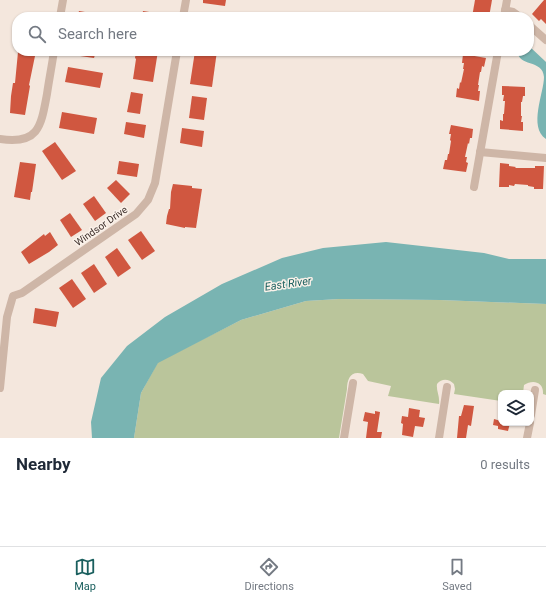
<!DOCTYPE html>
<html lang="en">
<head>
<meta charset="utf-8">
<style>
	body { margin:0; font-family:Roboto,sans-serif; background:#f2f2f3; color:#1f2937 }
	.controls { position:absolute; right:12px; bottom:12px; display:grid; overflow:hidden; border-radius:8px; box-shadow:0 1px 3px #0004 }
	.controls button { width:36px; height:36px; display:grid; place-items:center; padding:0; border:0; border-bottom:1px solid #e0e1e3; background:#fff; color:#1f2937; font:20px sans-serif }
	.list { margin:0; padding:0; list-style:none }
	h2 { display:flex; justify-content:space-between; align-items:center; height:52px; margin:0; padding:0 16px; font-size:17px }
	h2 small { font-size:13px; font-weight:400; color:#747a83 }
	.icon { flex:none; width:22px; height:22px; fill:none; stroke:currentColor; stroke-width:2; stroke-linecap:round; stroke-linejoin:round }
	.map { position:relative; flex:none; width:546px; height:438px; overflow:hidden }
	.search { position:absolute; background:#fff; box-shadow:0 1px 3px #0004; left:12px; right:12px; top:12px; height:44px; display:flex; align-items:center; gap:10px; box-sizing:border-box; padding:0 14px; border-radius:16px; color:#747a83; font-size:15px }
	.sheet { height:108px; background:#fff }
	nav { display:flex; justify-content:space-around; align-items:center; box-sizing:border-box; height:56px; border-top:1px solid #e0e1e3; background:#fff; font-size:11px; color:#747a83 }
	nav a { display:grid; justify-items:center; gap:2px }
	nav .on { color:#1a5f5e }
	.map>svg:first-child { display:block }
</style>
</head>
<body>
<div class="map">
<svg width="546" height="438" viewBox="0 0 546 438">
	<rect width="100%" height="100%" fill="#f4e7dd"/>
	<path fill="#bac59b" d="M339,299L440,300L546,304V395L543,394C544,382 533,379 524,385L523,393H501V401L454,394L455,389L454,384C449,379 442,378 437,384C436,391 440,396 439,404L388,396L391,386L368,381L363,374C351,370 347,379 347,389L339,438H134L141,393L158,362L241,320L306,301Z"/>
	<g fill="#79b4b2">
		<path d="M529,46L546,62V139C528,127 544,93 544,77C543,59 517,67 518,51H529Z"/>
		<polygon points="386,242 484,253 509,259 546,259 546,304 440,300 339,299 306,301 241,320 158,363 141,393 134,438 92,438 91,422 101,378 127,346 165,317 222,284 282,258 323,248"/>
	</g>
	<g fill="#d05740">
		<polygon points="203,0 226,0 225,6 203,3"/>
		<polygon points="475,0 492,0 489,17 472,17"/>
		<polygon points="544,0 546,0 546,24 541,19 539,21 532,14"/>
		<polygon points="79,11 97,14 97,17 77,17"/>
		<polygon points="143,11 162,14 162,17 142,17"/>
		<polygon points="20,51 35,51 34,56 35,56 29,85 30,86 25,115 10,113 11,96 13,83 15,83 18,52"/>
		<polygon points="66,51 96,51 94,58 66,54"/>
		<polygon points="136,51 158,51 153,82 133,79 136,59 135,58"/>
		<polygon points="195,51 217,51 212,87 190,84"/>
		<polygon points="463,54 486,58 484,67 482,66 481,72 480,72 478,85 479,85 478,91 480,91 479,101 456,97 457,88 459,89 460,82 461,83 464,69 463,69 464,63 462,63"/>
		<polygon points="68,67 103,73 100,88 65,82"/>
		<polygon points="502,86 525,87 525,96 523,96 522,102 521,102 521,116 522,116 521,122 523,122 523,131 500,129 500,120 503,121 503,114 504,114 505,101 503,101 504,95 502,95"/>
		<polygon points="131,92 143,94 140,114 127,112"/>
		<polygon points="192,96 207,98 204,120 189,118"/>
		<polygon points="62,112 97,118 94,134 59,128"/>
		<polygon points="126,122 146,125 144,138 124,134"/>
		<polygon points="451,125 473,129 472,138 470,138 469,144 468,143 465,157 467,157 466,162 468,163 466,172 443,169 445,160 447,160 448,154 449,154 451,141 450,140 451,134 449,134"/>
		<polygon points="182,128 204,131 202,147 180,143"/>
		<polygon points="55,142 76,171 62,180 42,151"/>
		<polygon points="119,161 139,164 137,177 117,174"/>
		<polygon points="20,162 36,164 32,192 31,192 30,200 14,197"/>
		<polygon points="500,163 509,164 509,166 516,167 515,168 535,168 535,166 544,166 543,189 534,189 534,187 528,186 528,185 515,184 514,186 509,185 509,187 499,187"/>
		<polygon points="116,180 130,194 121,203 107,188"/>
		<polygon points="173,184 192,186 192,188 202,189 196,228 185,227 185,228 166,224 167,216 169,209 170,209 171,192"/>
		<polygon points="94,196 106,213 95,221 83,204"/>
		<polygon points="70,213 82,230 71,237 60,220"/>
		<polygon points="141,231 155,251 142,260 128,240"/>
		<polygon points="50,232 58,245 49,252 29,264 21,252 44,234 45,236"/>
		<polygon points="117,248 131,268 118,277 105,257"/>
		<polygon points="94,264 107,284 94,293 81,273"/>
		<polygon points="72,279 86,299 73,308 59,288"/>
		<polygon points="35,308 59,312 56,327 33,323"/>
		<polygon points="464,405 474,406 471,426 468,425 466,438 457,438 459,416 461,416"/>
		<polygon points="409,408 420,410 419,417 425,418 423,427 415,426 413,437 402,435 403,424 401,423 402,416 408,417"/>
		<polygon points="375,411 380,412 377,432 382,432 381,438 366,438 368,422 363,421 365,412 375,414"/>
		<polygon points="494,419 501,421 501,423 510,423 508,431 498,429 498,426 493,425"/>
	</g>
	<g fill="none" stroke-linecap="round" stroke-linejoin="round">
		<g stroke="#ceb6a7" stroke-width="8">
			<polyline points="505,10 513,12 520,17"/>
			<polyline points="60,17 63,0"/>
			<polyline points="183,17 186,0"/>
			<polyline points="504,17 507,0"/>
			<polyline points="529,25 546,40"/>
			<path d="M0,139C39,145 41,126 47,94C49,80 52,65 54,51"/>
			<polyline points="480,152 546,158"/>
			<polyline points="474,187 498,51"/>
			<polyline points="0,388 7,317 13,296 22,293 136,214 148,200 155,183 177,51"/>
			<polyline points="531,415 535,390"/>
			<polyline points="344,438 353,383"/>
			<polyline points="439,438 447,387"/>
			<polyline points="527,438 530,423"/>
		</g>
	</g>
	<g text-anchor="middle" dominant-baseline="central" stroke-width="3" stroke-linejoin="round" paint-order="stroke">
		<g font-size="10" fill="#3a2c28" stroke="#fbf2ea">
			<text transform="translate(101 226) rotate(-35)">Windsor Drive</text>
		</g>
		<g font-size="11" font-style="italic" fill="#1a5f5e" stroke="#fbf2ea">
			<text transform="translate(288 284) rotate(-8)">East River</text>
		</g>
	</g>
</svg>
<div class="controls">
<button><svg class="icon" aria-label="layers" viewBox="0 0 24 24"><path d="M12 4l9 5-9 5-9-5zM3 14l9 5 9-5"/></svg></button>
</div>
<div class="search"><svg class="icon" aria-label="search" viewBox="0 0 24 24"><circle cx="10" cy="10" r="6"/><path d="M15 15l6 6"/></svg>Search here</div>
</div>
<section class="sheet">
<h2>Nearby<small>0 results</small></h2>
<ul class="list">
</ul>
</section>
<nav>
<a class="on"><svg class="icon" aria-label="map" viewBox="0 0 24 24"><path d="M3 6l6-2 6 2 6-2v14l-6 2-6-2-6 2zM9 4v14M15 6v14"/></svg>Map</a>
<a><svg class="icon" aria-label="directions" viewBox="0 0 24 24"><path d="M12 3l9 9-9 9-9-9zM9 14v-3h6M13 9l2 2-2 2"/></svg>Directions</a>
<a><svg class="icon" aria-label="saved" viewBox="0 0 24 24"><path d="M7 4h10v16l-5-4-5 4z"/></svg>Saved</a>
</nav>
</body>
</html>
